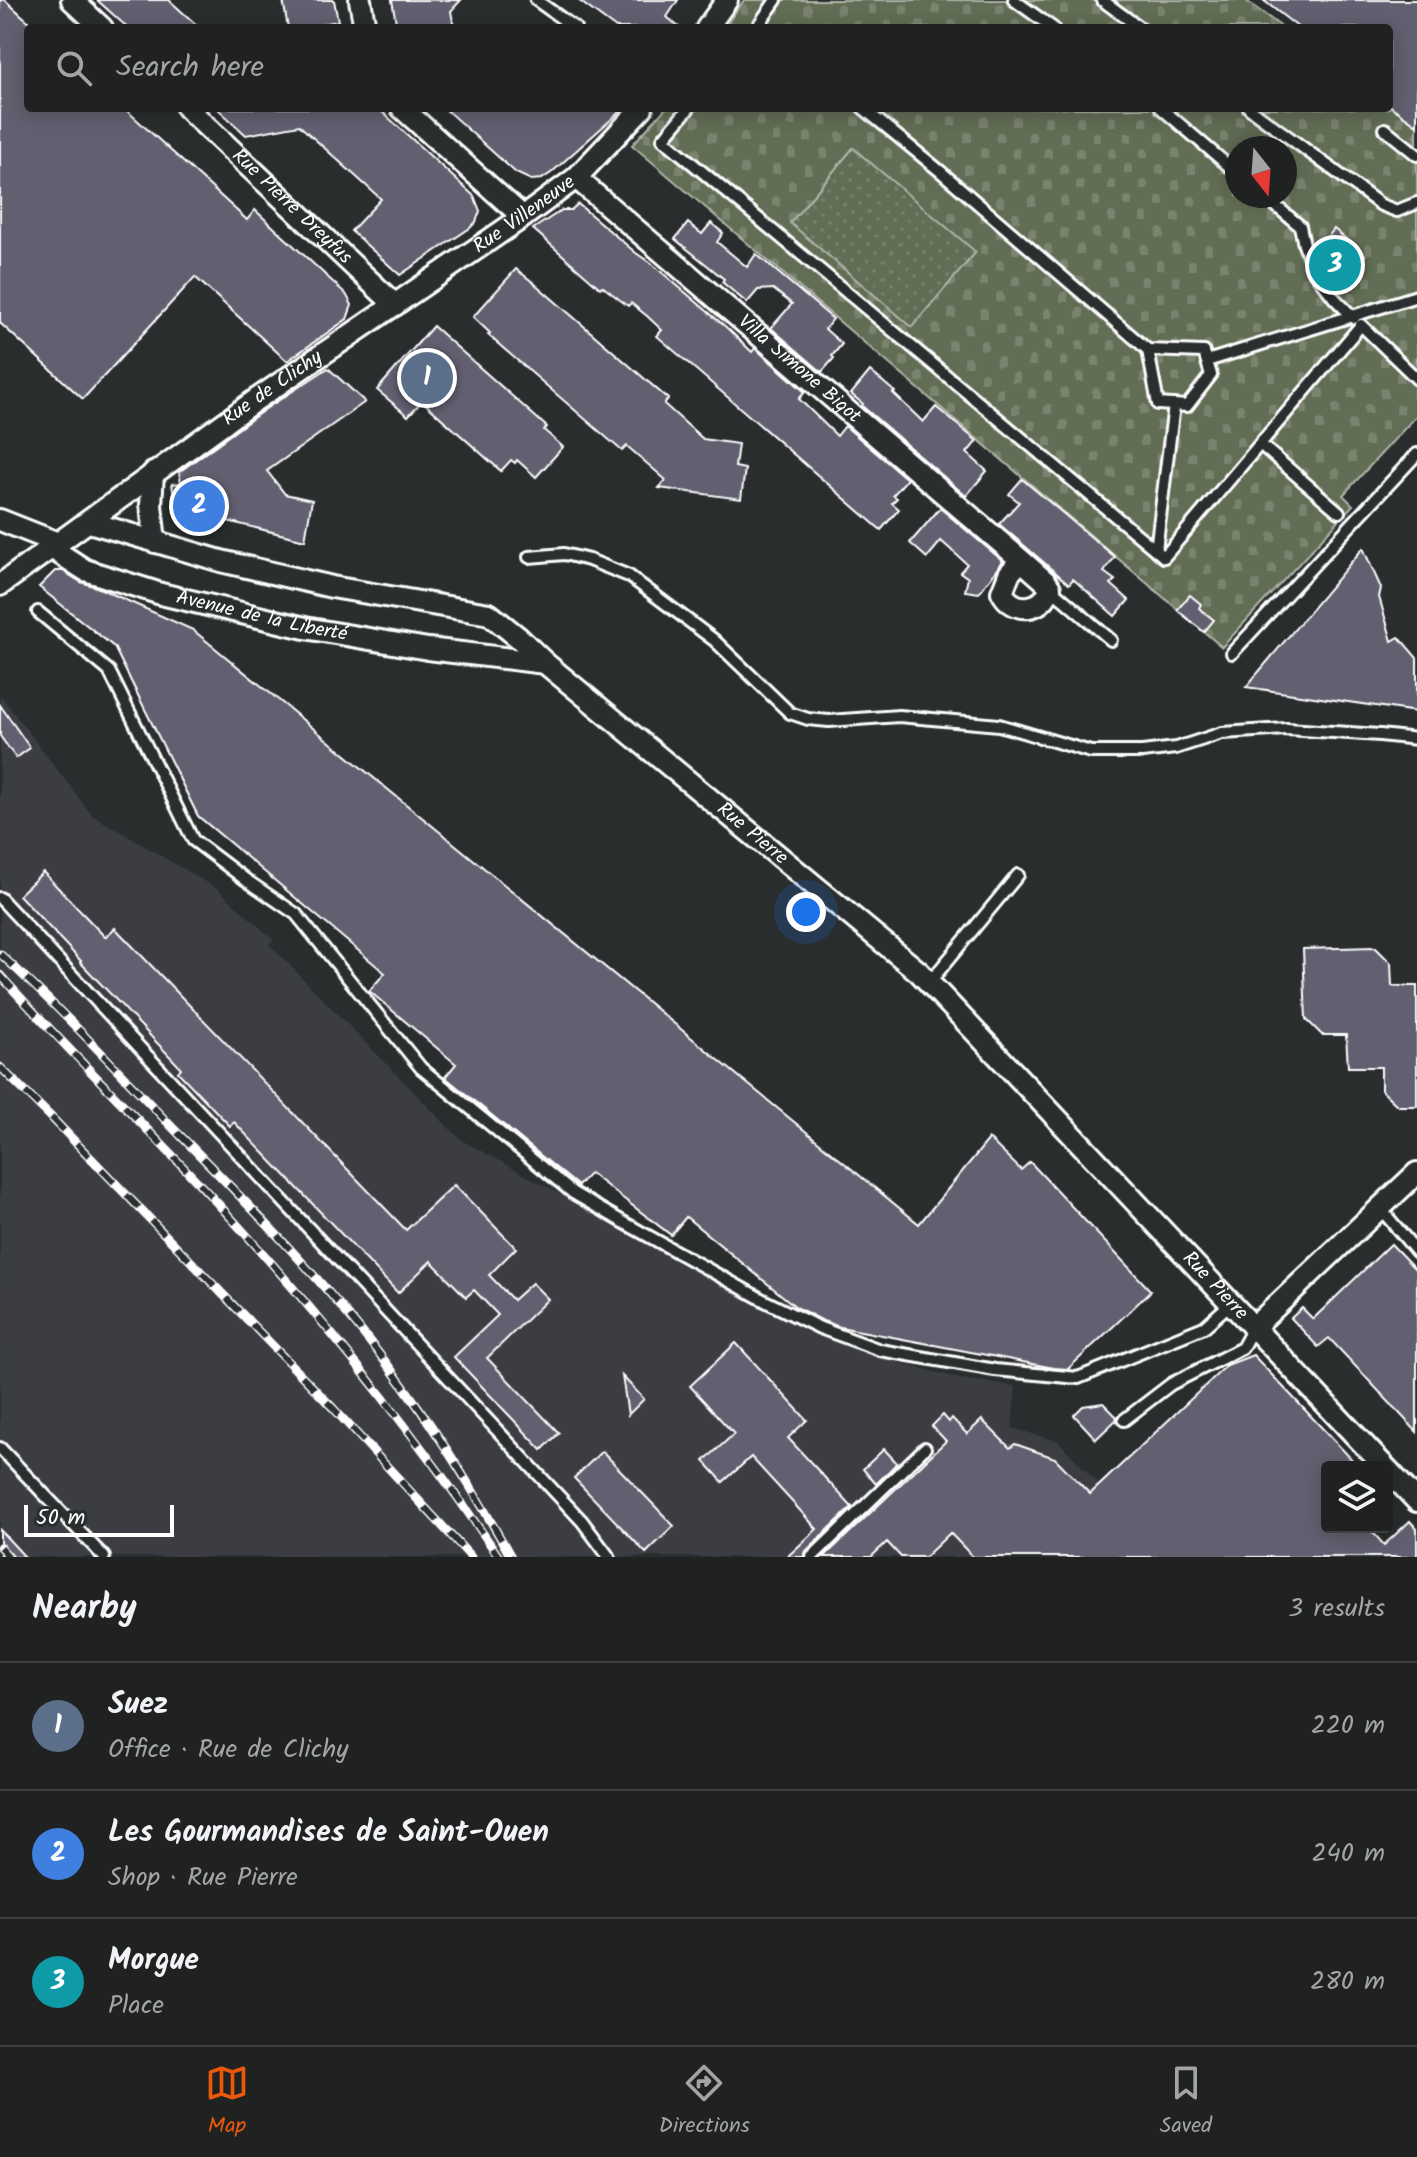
<!DOCTYPE html>
<html lang="en">
<head>
<meta charset="utf-8">
<style>
	body { margin:0; font-family:Kalam,sans-serif; background:#2d2f2f; color:#f1f3f6 }
	.controls { position:absolute; right:24px; bottom:24px; display:grid; overflow:hidden; border-radius:8px; box-shadow:0 4px 20px #0003 }
	.controls button { width:72px; height:72px; display:grid; place-items:center; padding:0; border:0; border-bottom:2px solid #3d3f40; background:#202222; color:#f1f3f6; font:40px sans-serif }
	.compass { position:absolute; left:1225px; top:136px; width:72px; height:72px; border-radius:50%; background:#202222; box-shadow:0 4px 20px #0003; rotate:163deg }
	.scale { position:absolute; left:24px; bottom:20px; width:150px; box-sizing:border-box; padding-left:8px; border:4px solid #fff; border-top:0; font-size:22px; line-height:28px; white-space:nowrap; color:#fff; -webkit-text-stroke:6px #2a2d2e; paint-order:stroke }
	.you { position:absolute; left:806px; top:912px; width:28px; height:28px; margin:-20px; border:6px solid #fff; border-radius:50%; background:#1a73e8; box-shadow:0 0 0 12px #1a73e833 }
	.badge { display:grid; place-items:center; width:52px; height:52px; border-radius:50%; background:#ea580c; color:#fff; font-size:26px; font-weight:700 }
	.pin { position:absolute; translate:-50% -50%; border:4px solid #fff; box-shadow:0 2px 8px #0006 }
	.list { margin:0; padding:0; list-style:none }
	h2 { display:flex; justify-content:space-between; align-items:center; height:104px; margin:0; padding:0 32px; font-size:34px }
	h2 small { font-size:26px; font-weight:400; color:#a2a4a5 }
	.list li { display:grid; grid-template-columns:52px 1fr auto; gap:24px; align-items:center; box-sizing:border-box; height:128px; padding:0 32px; border-top:2px solid #3d3f40 }
	.list b { display:block; font-size:30px; white-space:nowrap }
	.list p { margin:0; font-size:26px; white-space:nowrap; color:#a2a4a5 }
	.list em { font-size:26px; font-style:normal; color:#a2a4a5 }
	.icon { flex:none; width:44px; height:44px; fill:none; stroke:currentColor; stroke-width:2; stroke-linecap:round; stroke-linejoin:round }
	.map { position:relative; flex:none; width:1417px; height:1557px; overflow:hidden }
	.search { position:absolute; background:#202222; box-shadow:0 4px 20px #0003; left:24px; right:24px; top:24px; height:88px; display:flex; align-items:center; gap:20px; box-sizing:border-box; padding:0 28px; border-radius:8px; color:#a2a4a5; font-size:30px }
	.sheet { height:488px; background:#202222 }
	nav { display:flex; justify-content:space-around; align-items:center; box-sizing:border-box; height:112px; border-top:2px solid #3d3f40; background:#202222; font-size:22px; color:#a2a4a5 }
	nav a { display:grid; justify-items:center; gap:4px }
	nav .on { color:#ea580c }
	.map>svg:first-child { display:block }
</style>
</head>
<body>
<div class="map">
<svg width="1417" height="1557" viewBox="0 0 1417 1557">
	<defs>
		<pattern id="cemetery-stones" width="16" height="16" patternUnits="userSpaceOnUse" patternTransform="scale(2)"><rect width="16" height="16" fill="#626d54"/><path d="M2 7V4a2 2 0 0 1 4 0v3zM10 15v-3a2 2 0 0 1 4 0v3z" fill="#7a836e"/></pattern>
		<pattern id="park-dots" width="8" height="8" patternUnits="userSpaceOnUse" patternTransform="scale(2)"><rect width="8" height="8" fill="#626d54"/><path d="M2 2h.1M6 6h.1" fill="none" stroke="#7a836e" stroke-width="1.8" stroke-linecap="round"/></pattern>
	</defs>
	<rect width="100%" height="100%" fill="#2a2d2e"/>
	<filter id="ink" filterUnits="userSpaceOnUse"><feTurbulence type="fractalNoise" baseFrequency=".0125" numOctaves="2"/><feDisplacementMap in="SourceGraphic" scale="16" xChannelSelector="R" yChannelSelector="G"/><feConvolveMatrix kernelMatrix="1 2 1 2 8 2 1 2 1" color-interpolation-filters="sRGB"/></filter>
	<g filter="url(#ink)">
		<polygon fill="#3b3c42" points="0,695 92,815 219,890 274,940 269,944 461,1140 807,1328 898,1362 961,1379 1016,1386 1012,1428 1058,1441 1168,1557 0,1557"/>
		<g fill="url(#cemetery-stones)" stroke="#b0b6aa" stroke-width="2" fill-rule="evenodd">
			<polygon points="744,0 1245,0 1283,28 724,28"/>
			<path d="M1389,105L1417,125V415L1343,495L1353,505L1222,647L632,145L666,108H1389ZM1237,148H1285V196H1237Z"/>
		</g>
		<polygon fill="url(#park-dots)" stroke="#b0b6aa" stroke-width="2" points="853,148 976,252 912,327 790,223"/>
		<g fill="#625e70" stroke="#fff" stroke-width="2">
			<polygon points="0,0 5,0 28,21 28,108 124,108 247,220 255,210 346,294 352,305 347,319 287,361 195,277 83,399 0,323"/>
			<polygon points="97,0 169,0 200,28 128,28"/>
			<polygon points="283,0 334,0 338,21 322,24 317,28 288,28"/>
			<polygon points="392,0 461,0 451,11 454,28 397,28"/>
			<polygon points="578,0 678,0 667,17 680,28 616,28"/>
			<polygon points="1263,0 1417,0 1417,125 1389,105 1389,28 1299,28"/>
			<polygon points="217,108 378,108 474,196 480,211 476,222 470,228 400,275 351,231 381,199 299,125 246,135"/>
			<polygon points="444,108 624,108 551,173 542,179 531,180 516,173"/>
			<polygon points="578,204 636,253 652,264 727,328 752,352 755,348 805,392 799,399 837,436 845,426 907,479 893,495 897,498 892,503 899,509 881,530 657,336 662,330 647,316 631,303 628,306 602,286 600,288 533,229 562,210 571,210"/>
			<polygon points="688,223 702,234 711,223 723,233 717,242 747,267 756,254 833,319 825,329 842,344 832,356 834,358 822,372 771,328 792,304 773,289 758,290 747,303 722,282 724,279 675,239"/>
			<polygon points="1334,229 1365,255 1341,284 1322,268 1318,259 1329,245 1325,241"/>
			<polygon points="516,269 534,283 668,399 664,404 703,439 738,444 735,467 745,469 741,499 659,488 666,480 627,446 622,451 488,335 490,333 473,317"/>
			<polygon points="433,326 547,427 544,430 563,447 536,477 517,460 515,463 511,460 501,471 422,401 408,416 377,390"/>
			<polygon points="328,368 365,402 267,471 285,494 312,500 305,540 186,511 184,503 175,504 172,484 181,483 179,472 264,410"/>
			<polygon points="870,371 895,392 893,393 923,422 936,407 977,441 967,453 987,471 966,496 862,406 863,404 851,394"/>
			<polygon points="1022,479 1115,557 1104,572 1115,580 1111,584 1129,600 1115,616 1073,579 1069,584 999,524 1019,502 1009,494"/>
			<polygon points="940,508 1003,561 979,593 965,591 968,578 960,572 967,564 941,541 927,558 910,543"/>
			<polygon points="1363,548 1381,588 1379,597 1392,641 1399,637 1417,658 1417,712 1246,687"/>
			<polygon points="55,571 63,571 81,582 99,588 193,630 919,1224 989,1139 1021,1170 1030,1162 1151,1291 1068,1369 1054,1368 840,1327 823,1321 796,1307 686,1217 671,1235 590,1173 578,1186 445,1077 456,1064 369,991 385,973 198,816 114,647 39,587"/>
			<polygon points="1190,595 1201,604 1199,608 1214,620 1204,632 1177,610"/>
			<polygon points="0,705 30,748 16,758 0,736"/>
			<polygon points="43,872 105,937 115,928 406,1230 454,1185 516,1248 489,1275 513,1300 532,1283 548,1299 487,1358 559,1433 542,1450 454,1357 498,1315 474,1290 466,1297 431,1261 398,1293 234,1122 230,1126 178,1072 181,1068 80,962 81,961 19,895"/>
			<polygon points="1375,947 1391,963 1392,986 1417,986 1417,1106 1398,1106 1381,1090 1381,1067 1348,1067 1346,1035 1322,1035 1306,1019 1303,949"/>
			<polygon points="1391,1244 1417,1271 1417,1432 1329,1338 1318,1347 1291,1318 1302,1308 1313,1319"/>
			<polygon points="736,1343 807,1420 788,1438 852,1507 806,1551 804,1557 787,1557 817,1529 751,1457 723,1482 704,1461 734,1434 690,1386"/>
			<polygon points="1253,1355 1359,1467 1327,1467 1327,1527 1368,1527 1384,1545 1410,1521 1417,1529 1417,1557 973,1557 950,1533 925,1557 901,1557 887,1542 871,1557 824,1557 946,1441 932,1426 943,1415 949,1422 952,1418 967,1434 982,1420 1010,1448 1015,1444 1055,1458 1090,1494 1227,1365"/>
			<polygon points="622,1376 644,1399 628,1415"/>
			<polygon points="1103,1403 1117,1417 1116,1420 1096,1439 1074,1415 1083,1406"/>
			<polygon points="884,1449 897,1463 876,1484 863,1469"/>
			<polygon points="602,1451 674,1526 646,1553 574,1478"/>
			<polygon points="0,1530 25,1557 0,1557"/>
		</g>
		<g fill="none" stroke-linecap="round" stroke-linejoin="round">
			<defs>
				<g id="lane">
					<polyline points="536,0 575,28"/>
					<polyline points="1014,0 1053,28"/>
					<polyline points="1102,0 1140,28"/>
					<polyline points="760,23 776,0"/>
					<polyline points="689,108 663,139 1164,557 1361,325 1417,379"/>
					<polyline points="863,108 940,171 1148,350 1158,404 1187,406 1211,375 1204,352 1148,350"/>
					<polyline points="1161,108 1237,173"/>
					<polyline points="1249,108 1381,205 1397,211 1417,203"/>
					<polyline points="1385,129 1417,155"/>
					<polyline points="1264,196 1300,226 1304,245 1315,273 1335,299 1354,318"/>
					<polyline points="1207,361 1417,296"/>
					<polyline points="1260,444 1339,512"/>
					<polyline points="1156,550 1174,405"/>
					<polyline points="529,557 564,554 589,560 629,576 714,640 790,713 808,719 829,721 899,716 999,725 1091,752 1142,752 1176,748 1222,733 1287,729 1380,735 1417,739"/>
					<polyline points="1050,588 1111,640"/>
					<polyline points="38,612 109,671 193,840 246,880 296,914 421,1068 573,1193 623,1222 765,1301 820,1328 880,1350 995,1370 1078,1378 1204,1327 1230,1304"/>
					<polyline points="1232,653 1417,454"/>
					<polyline points="0,898 582,1521 609,1557"/>
					<polyline points="929,983 1018,875"/>
					<polyline points="1380,1208 1417,1252"/>
					<polyline points="1124,1420 1171,1384 1242,1348 1253,1328"/>
					<polyline points="0,1448 104,1557"/>
					<polyline points="812,1557 925,1448"/>
				</g>
				<g id="street">
					<polyline points="72,0 102,28"/>
					<polyline points="360,0 365,28"/>
					<polyline points="707,28 727,0"/>
					<path id="s1" d="M187,108L395,305"/>
					<polyline points="402,108 523,217"/>
					<path id="s2" d="M576,178L1021,560L1046,582L1050,588C1043,612 1013,614 1002,592L1009,574L1021,560"/>
					<polyline points="153,473 151,505 155,542"/>
					<polyline points="0,520 58,543"/>
					<path id="s3" d="M89,522L221,561L332,587L489,614L519,638L545,663L919,972L1385,1467"/>
					<path id="s4" d="M58,543L59,553L85,570L161,594L305,628L428,649L545,663"/>
					<path id="s5" d="M0,585L257,399L523,217L576,178L642,108"/>
					<polyline points="1253,1328 1417,1173"/>
					<polyline points="1387,1469 1417,1501"/>
				</g>
			</defs>
			<use href="#lane" stroke="#fff" stroke-width="16"/>
			<use href="#street" stroke="#fff" stroke-width="26"/>
			<use href="#lane" stroke="#2a2d2e" stroke-width="10"/>
			<use href="#street" stroke="#2a2d2e" stroke-width="20"/>
			<defs>
				<g id="rail">
					<path d="M0,954C60,1008 115,1067 171,1126C247,1203 325,1281 390,1368C435,1428 475,1492 511,1557"/>
					<path d="M0,975C78,1062 163,1142 241,1229C335,1333 421,1442 499,1557"/>
					<polyline points="0,1067 51,1117 333,1408 471,1557"/>
					<polyline points="0,1547 9,1557"/>
				</g>
			</defs>
			<use href="#rail" stroke="#fff" stroke-width="9"/>
			<use href="#rail" stroke="#2a2d2e" stroke-width="6" stroke-dasharray="18" stroke-linecap="butt"/>
		</g>
	</g>
	<g text-anchor="middle" dominant-baseline="central" stroke-width="6" stroke-linejoin="round" paint-order="stroke">
		<g font-size="20" fill="#fff" stroke="#2a2d2e">
			<text stroke="none"><textPath href="#s1" startOffset="144">Rue Pierre Dreyfus</textPath></text>
			<text stroke="none"><textPath href="#s5" startOffset="642">Rue Villeneuve</textPath></text>
			<text stroke="none"><textPath href="#s2" startOffset="294">Villa Simone Bigot</textPath></text>
			<text stroke="none"><textPath href="#s5" startOffset="336">Rue de Clichy</textPath></text>
			<text stroke="none"><textPath href="#s4" startOffset="224">Avenue de la Liberté</textPath></text>
			<text stroke="none"><textPath href="#s3" startOffset="754">Rue Pierre</textPath></text>
			<text stroke="none"><textPath href="#s3" startOffset="1402">Rue Pierre</textPath></text>
		</g>
	</g>
</svg>
<div class="controls">
<button><svg class="icon" aria-label="layers" viewBox="0 0 24 24"><path d="M12 4l9 5-9 5-9-5zM3 14l9 5 9-5"/></svg></button>
</div>
<svg class="compass" viewBox="-18 -18 36 36"><path d="M0-13l5 13h-10z" fill="#e53935"/><path d="M0 13l5-13h-10z" fill="#a2a4a5"/></svg>
<div class="scale">50 m</div>
<div class="you"></div>
<div class="pin badge" style="left:427px;top:378px;background:#5c6f8a">1</div>
<div class="pin badge" style="left:199px;top:506px;background:#3f7fe0">2</div>
<div class="pin badge" style="left:1335px;top:265px;background:#0f9aa8">3</div>
<div class="search"><svg class="icon" aria-label="search" viewBox="0 0 24 24"><circle cx="10" cy="10" r="6"/><path d="M15 15l6 6"/></svg>Search here</div>
</div>
<section class="sheet">
<h2>Nearby<small>3 results</small></h2>
<ul class="list">
<li><span class="badge" style="background:#5c6f8a">1</span><div><b>Suez</b><p>Office · Rue de Clichy</p></div><em>220 m</em></li>
<li><span class="badge" style="background:#3f7fe0">2</span><div><b>Les Gourmandises de Saint-Ouen</b><p>Shop · Rue Pierre</p></div><em>240 m</em></li>
<li><span class="badge" style="background:#0f9aa8">3</span><div><b>Morgue</b><p>Place</p></div><em>280 m</em></li>
</ul>
</section>
<nav>
<a class="on"><svg class="icon" aria-label="map" viewBox="0 0 24 24"><path d="M3 6l6-2 6 2 6-2v14l-6 2-6-2-6 2zM9 4v14M15 6v14"/></svg>Map</a>
<a><svg class="icon" aria-label="directions" viewBox="0 0 24 24"><path d="M12 3l9 9-9 9-9-9zM9 14v-3h6M13 9l2 2-2 2"/></svg>Directions</a>
<a><svg class="icon" aria-label="saved" viewBox="0 0 24 24"><path d="M7 4h10v16l-5-4-5 4z"/></svg>Saved</a>
</nav>
</body>
</html>
